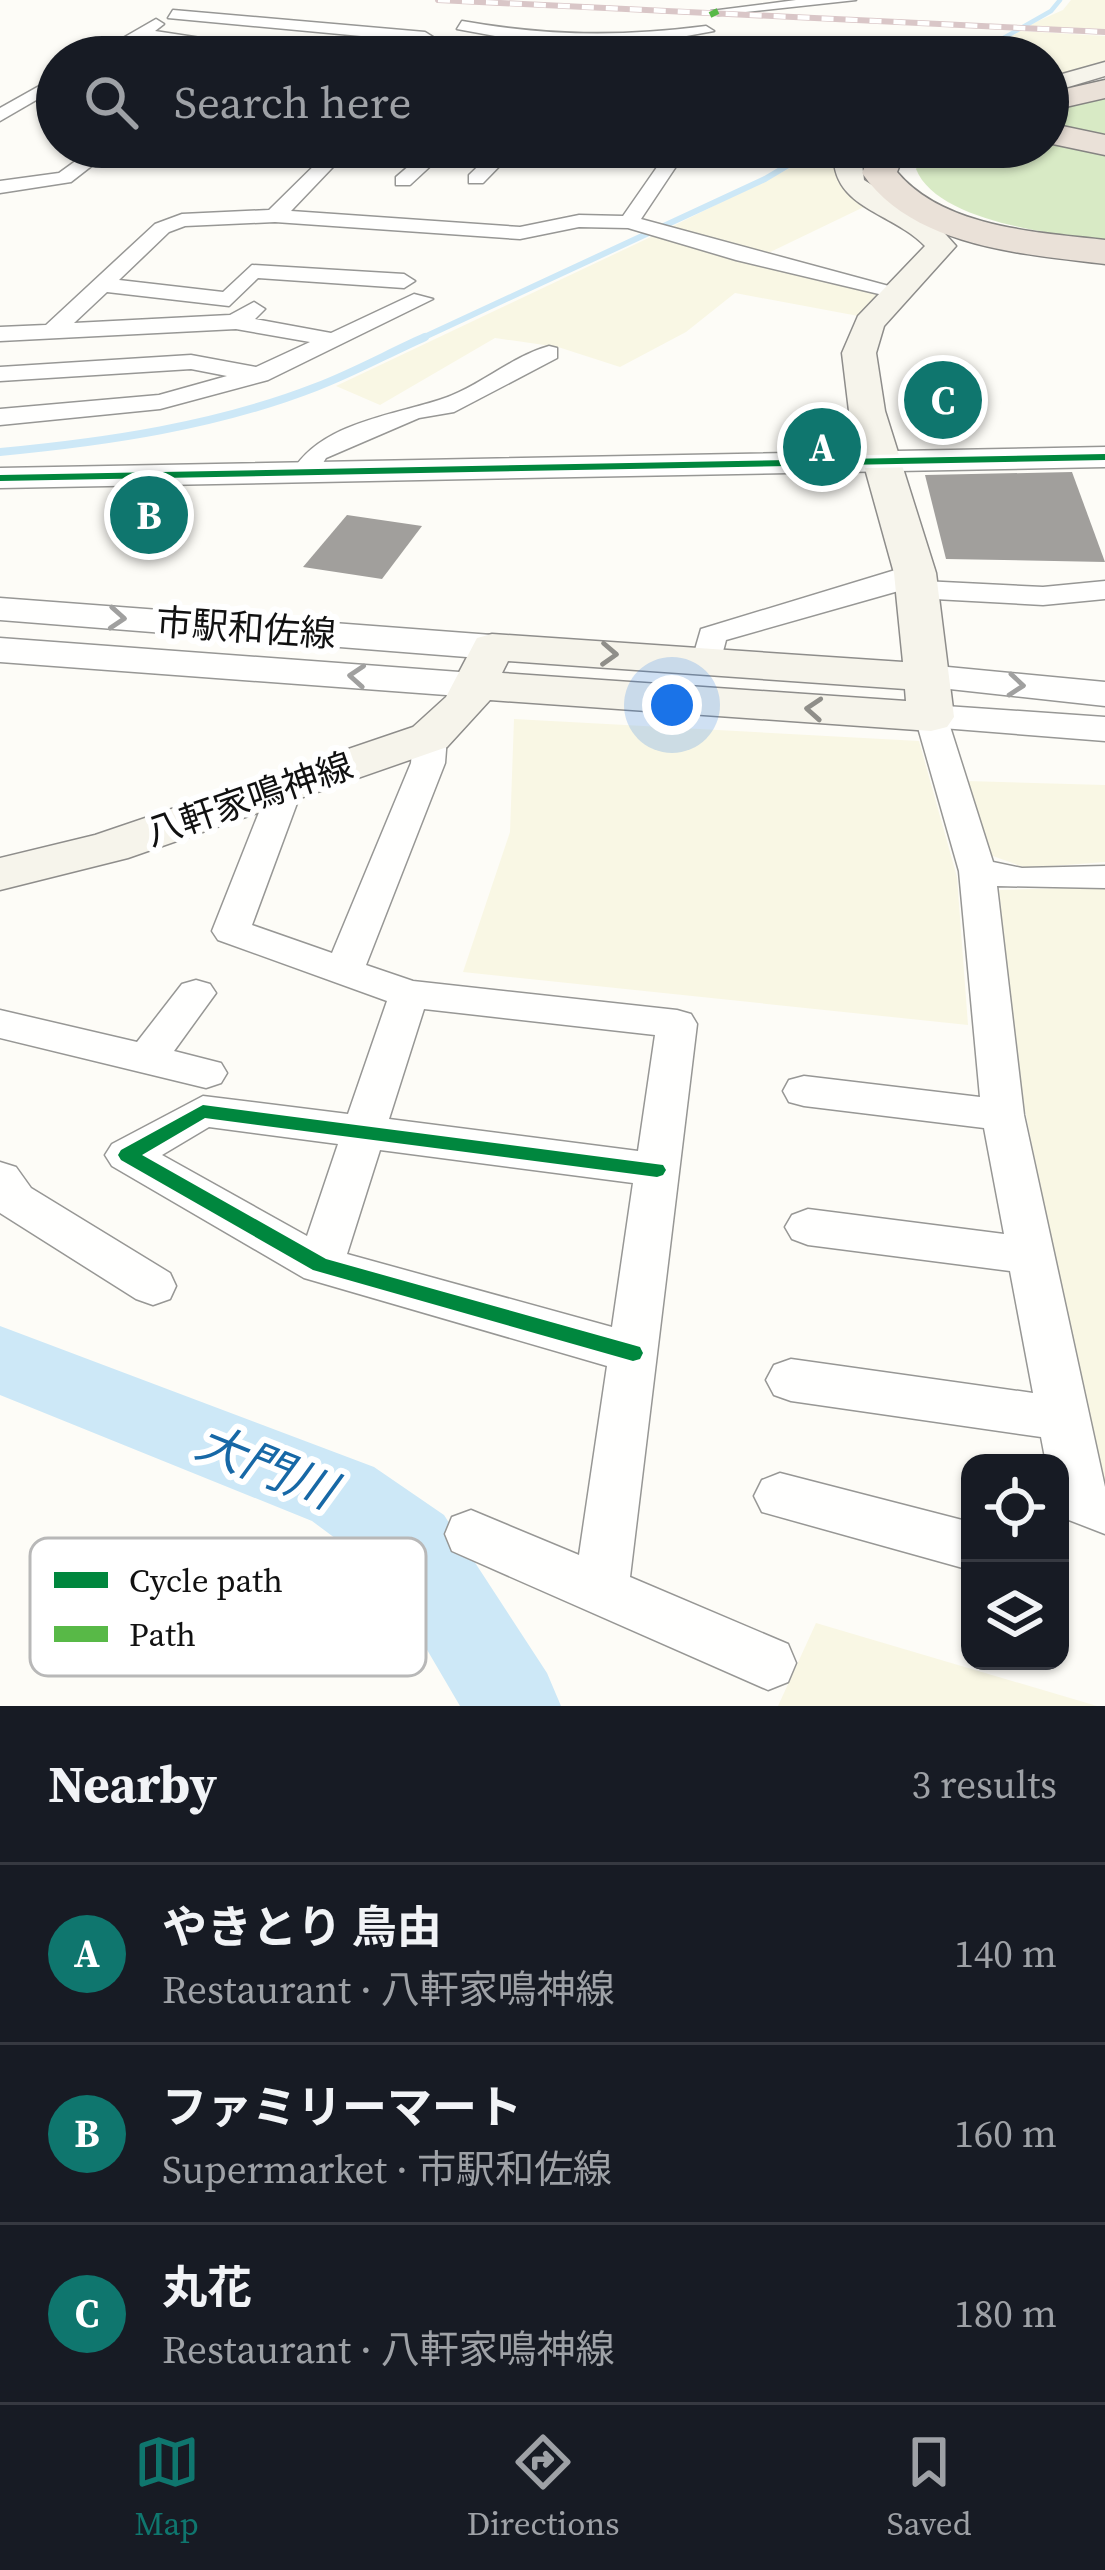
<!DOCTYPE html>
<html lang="en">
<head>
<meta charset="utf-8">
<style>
	body { margin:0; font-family:"Source Serif 4","Noto Sans JP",serif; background:#20242c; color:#f1f3f6 }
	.controls { position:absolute; right:36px; bottom:36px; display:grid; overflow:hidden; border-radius:24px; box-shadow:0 3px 9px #0004 }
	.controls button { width:108px; height:108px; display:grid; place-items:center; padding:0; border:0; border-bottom:3px solid #363941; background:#171b24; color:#f1f3f6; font:60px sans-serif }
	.you { position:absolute; left:672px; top:705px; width:42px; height:42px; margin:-30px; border:9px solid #fff; border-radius:50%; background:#1a73e8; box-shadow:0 0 0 18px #1a73e833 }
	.badge { display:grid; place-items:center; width:78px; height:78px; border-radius:50%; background:#0f766e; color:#fff; font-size:39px; font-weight:700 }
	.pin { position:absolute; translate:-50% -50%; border:6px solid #fff; box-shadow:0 3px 12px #0006 }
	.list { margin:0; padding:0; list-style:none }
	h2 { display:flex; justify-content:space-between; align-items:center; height:156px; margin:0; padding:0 48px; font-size:51px }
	h2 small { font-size:39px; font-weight:400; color:#9ea1a6 }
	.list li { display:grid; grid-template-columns:78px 1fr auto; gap:36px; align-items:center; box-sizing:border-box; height:180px; padding:0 48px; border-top:3px solid #363941 }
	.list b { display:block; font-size:45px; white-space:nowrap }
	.list p { margin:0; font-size:39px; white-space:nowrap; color:#9ea1a6 }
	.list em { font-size:39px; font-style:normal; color:#9ea1a6 }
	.icon { flex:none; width:66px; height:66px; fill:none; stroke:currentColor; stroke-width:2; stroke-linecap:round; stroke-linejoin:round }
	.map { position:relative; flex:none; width:1105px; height:1706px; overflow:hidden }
	.search { position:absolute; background:#171b24; box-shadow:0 3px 9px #0004; left:36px; right:36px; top:36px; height:132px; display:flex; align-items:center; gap:30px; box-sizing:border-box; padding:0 42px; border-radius:66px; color:#9ea1a6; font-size:45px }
	.sheet { height:696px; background:#171b24 }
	nav { display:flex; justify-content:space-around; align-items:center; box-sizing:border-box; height:168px; border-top:3px solid #363941; background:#171b24; font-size:33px; color:#9ea1a6 }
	nav a { display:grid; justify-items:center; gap:6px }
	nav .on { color:#0f766e }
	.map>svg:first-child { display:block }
</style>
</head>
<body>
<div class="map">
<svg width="1105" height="1706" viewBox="0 0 1105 1706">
	<rect width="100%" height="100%" fill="#fdfcf7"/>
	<g fill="#f9f7e4">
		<polygon points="1071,0 1105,0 1105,29 1027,26 1063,10"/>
		<polygon points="1020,31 1105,36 1105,64 1048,82 1048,57 979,57"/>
		<polygon points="829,149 840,151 835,172 841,186 868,205 762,256 669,228"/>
		<polygon points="657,234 886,291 869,318 735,293 686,332 620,367 558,347 495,338 380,405 336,386"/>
		<polygon points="514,719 919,741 957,877 968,1025 463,972 510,832"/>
		<polygon points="967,781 1105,785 1105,862 1026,868 990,855"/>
		<polygon points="1105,887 1105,1484 1098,1481 1018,1074 999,890"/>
		<polygon points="816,1623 1097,1706 778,1706"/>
	</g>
	<g fill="#d8eac5">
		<polygon points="1105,93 1105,140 1048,129 1048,106"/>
		<path d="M1048,136L1105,150V241C1055,234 937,222 916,169L923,155L935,147H1048Z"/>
	</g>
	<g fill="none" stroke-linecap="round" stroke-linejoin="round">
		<g stroke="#cde8f7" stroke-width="4.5">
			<polyline points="970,57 1051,11 1060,0"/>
			<polyline points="812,151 820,147"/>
		</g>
		<polyline stroke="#cde8f7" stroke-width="6" points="418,340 765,179 817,148"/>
		<path stroke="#cde8f7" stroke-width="8" d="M0,452C106,442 216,426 316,387C353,373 389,353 425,337"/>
		<polygon fill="#cde8f7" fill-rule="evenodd" points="0,1326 374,1467 444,1515 547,1673 561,1706 460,1706 382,1573 312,1521 0,1395"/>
	</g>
	<g fill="#a19f9c">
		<polygon points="1072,472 1105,562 946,559 925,475"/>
		<polygon points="347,515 422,526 382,579 303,567"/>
	</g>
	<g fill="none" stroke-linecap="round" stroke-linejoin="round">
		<defs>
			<g id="minor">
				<polygon points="796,0 856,0 718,15 711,11"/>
				<polygon points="173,10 425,32 433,37 425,42 168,18"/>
				<polygon points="156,19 164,24 155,31 214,40 206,45 141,39 110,57 90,57"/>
				<path d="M462,21C547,36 620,37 706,26L714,31L637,45L579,42L584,46L576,51L457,29Z"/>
				<polygon points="708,52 745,57 700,57"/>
				<polygon points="57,76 57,88 0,121 0,108"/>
				<polygon points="95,147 116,147 71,182 0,193 0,181 59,173"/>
				<polygon points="333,147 352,147 291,211 520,227 579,215 623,216 671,147 689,147 641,219 911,292 900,299 736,260 628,228 579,227 520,239 275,222 185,226 169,232 119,280 223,292 252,265 404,274 415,281 404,288 258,278 229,306 107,292 74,323 230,315 254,302 265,309 255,319 331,333 414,294 433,299 268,380 160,409 0,425 0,409 159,395 227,376 191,369 0,381 0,367 191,355 256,367 310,342 236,329 0,341 0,327 46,325 155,224 182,214 269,210"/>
				<polygon points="431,147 451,147 410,185 396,185 396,177"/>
				<polygon points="498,147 518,147 483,183 469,183 469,175"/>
				<path d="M549,346L557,348V358L454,412L419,418L326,458L314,478H296L292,472C320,424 389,416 439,400C478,388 510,357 549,346Z"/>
				<polygon points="915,564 930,573 923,581 1043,587 1105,581 1105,599 1043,605 916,598 902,590 726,640 719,667 708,669 692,660 701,629"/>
				<polygon points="931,707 947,717 993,862 1022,868 1105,866 1105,888 997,886 1024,1115 1105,1487 1105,1534 1061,1517 1060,1463 1046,1463 1041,1437 791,1401 774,1395 766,1380 774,1365 791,1359 1033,1393 1010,1271 808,1245 792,1239 785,1227 792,1215 808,1209 1004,1234 984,1128 804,1106 789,1102 783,1091 789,1080 804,1076 980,1097 959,871 915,717"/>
				<path d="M430,727L447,737L445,763L366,965L413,981L677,1010L691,1014L697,1024L630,1577L788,1644L796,1663L788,1682L768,1690L452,1551L445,1534L452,1517L471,1510L579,1555L607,1366L304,1278L112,1166L105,1155L112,1144L203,1096L348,1114L387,1001L218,940L212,931L269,787L286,777L303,787L252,925L332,953L411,763L413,737ZM424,1009L655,1035L638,1151L389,1119ZM209,1127L338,1144L307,1236L162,1155ZM380,1150L633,1183L612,1327L347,1254Z"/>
				<polygon points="196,980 210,984 216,993 174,1051 221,1063 227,1073 221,1083 206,1088 0,1038 0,1010 137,1042 182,984"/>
				<polygon points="0,1162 16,1167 31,1188 170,1273 176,1286 170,1299 153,1305 136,1299 0,1213"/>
				<polygon points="780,1473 970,1522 970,1570 762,1512 754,1496 762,1480"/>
			</g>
			<g id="tertiary">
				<polygon points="1105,447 1105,467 0,488 0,468"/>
				<polygon points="0,598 492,635 511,647 492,659 0,620"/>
				<polygon points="0,638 473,673 487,677 493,685 487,693 473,697 0,662"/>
				<polygon points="927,665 1105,682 1105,706 913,685 907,677 913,669"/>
				<polygon points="931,705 1105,717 1105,741 917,726 911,717 917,708"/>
			</g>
			<g id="secondary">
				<polygon points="1105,62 1105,76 1048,93 1048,78"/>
				<path d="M834,147H860L864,180L939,227L956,246L884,326L876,353L885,411L936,573L954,717L947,727L931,731L490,700L447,747L128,858L0,890V858L95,835L413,727L446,697L477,638L492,634L903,662L894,573L849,411L842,353L858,316L925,246C890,210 828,209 834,147ZM508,661L905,689L906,701L502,673Z"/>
			</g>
			<g id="motorway">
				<polygon points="1105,80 1105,98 1048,111 1048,93"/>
				<polygon points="1048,123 1105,135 1105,155 1048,143"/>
				<path d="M873,147H907L897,172C944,228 1037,232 1105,240V264C1022,254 913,247 862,173Z"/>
			</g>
		</defs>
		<use href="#minor" stroke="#979795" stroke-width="3"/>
		<use href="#tertiary" stroke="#979795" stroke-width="3"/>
		<use href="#secondary" stroke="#8e8d8b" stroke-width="3"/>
		<use href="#motorway" stroke="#858482" stroke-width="3"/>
		<use href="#minor" fill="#fffffe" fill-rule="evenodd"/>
		<use href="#tertiary" fill="#fffffe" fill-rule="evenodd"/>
		<use href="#secondary" fill="#f6f4eb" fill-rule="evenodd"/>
		<use href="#motorway" fill="#eae1d8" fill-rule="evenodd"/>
		<defs>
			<polyline id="rail" points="438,0 1105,32"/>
		</defs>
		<use href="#rail" stroke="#d9c6c7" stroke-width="6"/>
		<use href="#rail" stroke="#fff" stroke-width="4.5" stroke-dasharray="12" stroke-linecap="butt"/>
		<polyline stroke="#58b947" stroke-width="6" stroke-dasharray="10 6" stroke-linecap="butt" points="710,15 718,11"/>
		<defs>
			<g id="cycleway">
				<polygon points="1105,454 1105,460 0,481 0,475"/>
				<polygon points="203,1105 663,1165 666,1170 663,1175 657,1177 205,1118 142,1155 326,1259 633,1345 640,1347 643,1353 640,1359 633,1361 313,1270 121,1160 118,1155 121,1150"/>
			</g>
		</defs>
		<use href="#cycleway" stroke="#fff" stroke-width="7"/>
		<use href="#cycleway" fill="#00873e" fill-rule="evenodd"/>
	</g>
	<defs><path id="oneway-chevron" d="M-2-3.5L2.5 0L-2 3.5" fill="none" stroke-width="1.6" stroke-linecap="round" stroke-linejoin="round" transform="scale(3)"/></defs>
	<g stroke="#a0a09f">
		<use href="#oneway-chevron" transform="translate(117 618) rotate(4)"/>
		<use href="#oneway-chevron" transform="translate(357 676) rotate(-176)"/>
		<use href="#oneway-chevron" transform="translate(1016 685) rotate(5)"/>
	</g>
	<g stroke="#8f8e89">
		<use href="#oneway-chevron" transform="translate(609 654) rotate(3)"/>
		<use href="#oneway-chevron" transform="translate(814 709) rotate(-176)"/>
	</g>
	<g text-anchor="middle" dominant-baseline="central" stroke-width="12" stroke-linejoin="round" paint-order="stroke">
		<g font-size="36" fill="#111" stroke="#fff">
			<text transform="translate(246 628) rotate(4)">市駅和佐線</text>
			<text transform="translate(249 799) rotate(-19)">八軒家鳴神線</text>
		</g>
		<g font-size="48" font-style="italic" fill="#1768a6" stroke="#fff">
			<text transform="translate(266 1466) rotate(22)">大門川</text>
		</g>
	</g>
	<rect x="30" y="1538" width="396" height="138" rx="18" fill="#fff" stroke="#b8b8b8" stroke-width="3"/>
	<rect x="54" y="1572" width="54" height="16" fill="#00873e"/>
	<rect x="54" y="1626" width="54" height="16" fill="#58b947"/>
	<g font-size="33" fill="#111">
		<text x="129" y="1592">Cycle path</text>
		<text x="129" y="1646">Path</text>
	</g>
</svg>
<div class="controls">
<button><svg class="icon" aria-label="locate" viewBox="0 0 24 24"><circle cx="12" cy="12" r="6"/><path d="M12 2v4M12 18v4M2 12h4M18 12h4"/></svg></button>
<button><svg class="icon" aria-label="layers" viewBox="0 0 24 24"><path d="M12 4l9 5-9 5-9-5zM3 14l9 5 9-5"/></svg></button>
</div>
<div class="you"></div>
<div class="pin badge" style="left:822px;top:447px">A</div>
<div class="pin badge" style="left:149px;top:515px">B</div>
<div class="pin badge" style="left:943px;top:400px">C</div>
<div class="search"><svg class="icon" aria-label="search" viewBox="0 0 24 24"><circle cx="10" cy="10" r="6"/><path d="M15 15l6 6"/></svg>Search here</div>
</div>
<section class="sheet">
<h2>Nearby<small>3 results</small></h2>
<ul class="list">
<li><span class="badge">A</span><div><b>やきとり 鳥由</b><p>Restaurant · 八軒家鳴神線</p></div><em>140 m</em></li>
<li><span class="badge">B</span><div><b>ファミリーマート</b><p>Supermarket · 市駅和佐線</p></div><em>160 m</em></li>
<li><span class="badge">C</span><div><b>丸花</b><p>Restaurant · 八軒家鳴神線</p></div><em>180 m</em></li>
</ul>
</section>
<nav>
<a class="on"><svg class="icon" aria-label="map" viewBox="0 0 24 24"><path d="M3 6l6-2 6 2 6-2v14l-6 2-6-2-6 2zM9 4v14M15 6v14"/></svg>Map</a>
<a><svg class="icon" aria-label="directions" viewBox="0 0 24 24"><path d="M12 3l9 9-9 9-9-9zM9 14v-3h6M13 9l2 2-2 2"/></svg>Directions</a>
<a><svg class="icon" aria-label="saved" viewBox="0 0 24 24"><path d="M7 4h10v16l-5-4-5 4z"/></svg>Saved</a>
</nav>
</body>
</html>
